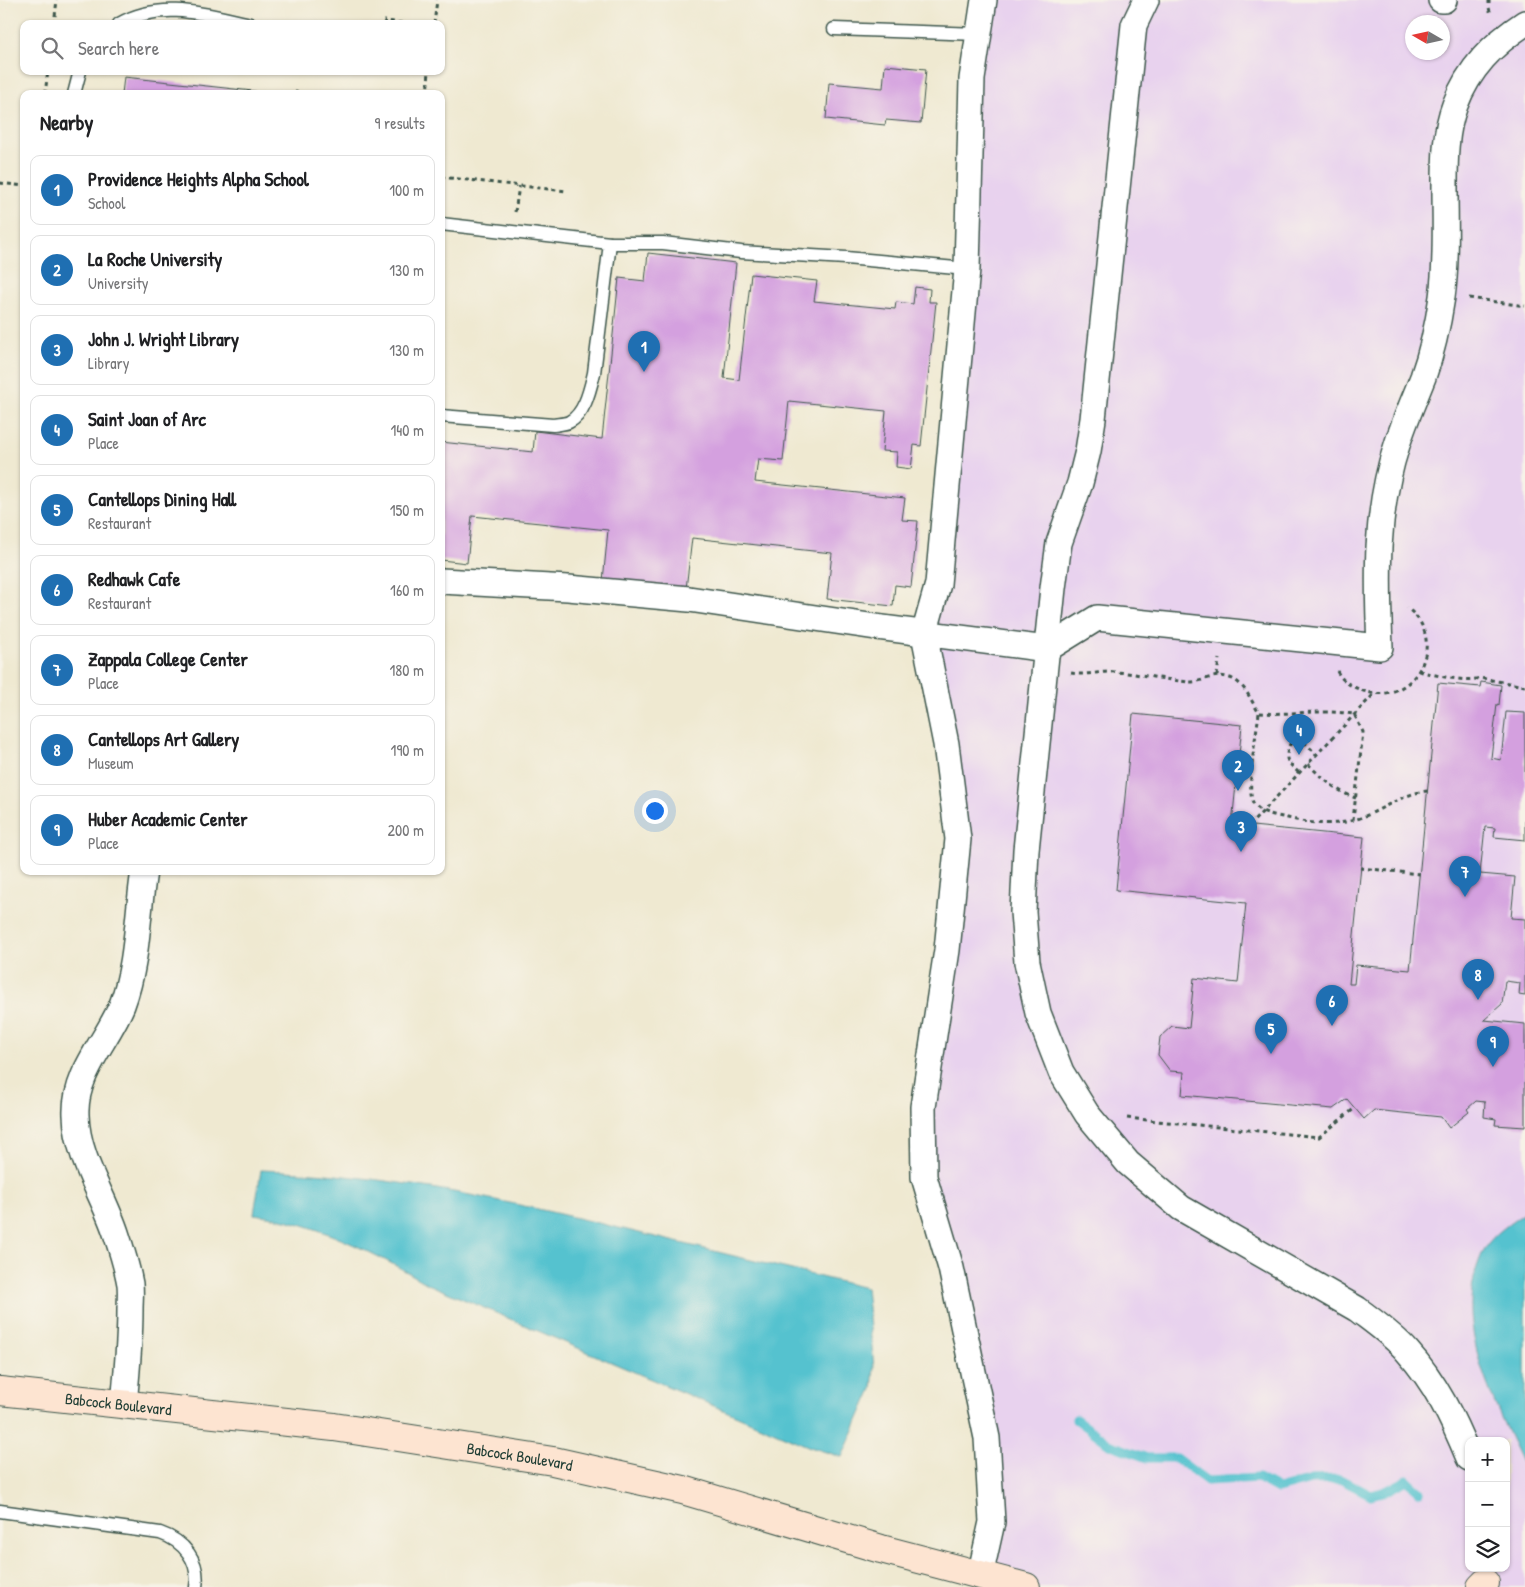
<!DOCTYPE html>
<html lang="en">
<head>
<meta charset="utf-8">
<style>
	body { margin:0; font-family:"Patrick Hand",sans-serif; background:#f2f2f2; color:#202124 }
	.controls { position:absolute; right:15px; bottom:15px; display:grid; overflow:hidden; border-radius:10px; box-shadow:0 1px 4px #0004 }
	.controls button { width:45px; height:45px; display:grid; place-items:center; padding:0; border:0; border-bottom:1px solid #e0e0e0; background:#fff; color:#202124; font:25px sans-serif }
	.compass { position:absolute; left:1405px; top:15px; width:45px; height:45px; border-radius:50%; background:#fff; box-shadow:0 1px 4px #0004; rotate:279deg }
	.you { position:absolute; left:654px; top:810px; width:18px; height:18px; margin:-12px; border:4px solid #fff; border-radius:50%; background:#1a73e8; box-shadow:0 0 0 8px #1a73e833 }
	.badge { display:grid; place-items:center; width:32px; height:32px; border-radius:50%; background:#1f6fb2; color:#fff; font-size:16px; font-weight:700 }
	.pin { position:absolute; translate:-50% -41px; filter:drop-shadow(0 1px 2px #0008) }
	.pin::after { content:''; position:absolute; top:26px; width:18px; height:15px; background:inherit; clip-path:polygon(0 0,100% 0,50% 100%) }
	.list { margin:0; padding:0; list-style:none }
	h2 { display:flex; justify-content:space-between; align-items:center; height:65px; margin:0; padding:0 20px; font-size:21px }
	h2 small { font-size:16px; font-weight:400; color:#757577 }
	.list li { display:grid; grid-template-columns:32px 1fr auto; gap:15px; align-items:center; box-sizing:border-box; height:70px; margin:0 10px 10px; padding:0 10px; border:1px solid #e0e0e0; border-radius:10px }
	.list b { display:block; font-size:19px; white-space:nowrap }
	.list p { margin:0; font-size:16px; white-space:nowrap; color:#757577 }
	.list em { font-size:16px; font-style:normal; color:#757577 }
	.icon { flex:none; width:28px; height:28px; fill:none; stroke:currentColor; stroke-width:2; stroke-linecap:round; stroke-linejoin:round }
	.map { position:relative; flex:none; width:1525px; height:1587px; overflow:hidden }
	.search { position:absolute; background:#fff; box-shadow:0 1px 4px #0004; left:20px; top:20px; width:425px; height:55px; display:flex; align-items:center; gap:12px; box-sizing:border-box; padding:0 18px; border-radius:10px; color:#757577; font-size:19px }
	.panel { position:absolute; background:#fff; box-shadow:0 1px 4px #0004; left:20px; top:90px; width:425px; height:785px; border-radius:10px }
	.map>svg:first-child { display:block }
</style>
</head>
<body>
<div class="map">
<svg width="1525" height="1587" viewBox="0 0 1525 1587">
	<rect width="100%" height="100%" fill="#f7f3e8"/>
	<filter id="ink" filterUnits="userSpaceOnUse"><feTurbulence type="fractalNoise" baseFrequency=".02" numOctaves="2"/><feDisplacementMap in="SourceGraphic" scale="10" xChannelSelector="R" yChannelSelector="G"/><feConvolveMatrix kernelMatrix="1 2 1 2 8 2 1 2 1" color-interpolation-filters="sRGB"/></filter>
	<filter id="wash" filterUnits="userSpaceOnUse"><feTurbulence type="fractalNoise" baseFrequency=".0096" numOctaves="4" result="noise"/><feDisplacementMap in="SourceGraphic" scale="20" xChannelSelector="R" yChannelSelector="G"/><feGaussianBlur stdDeviation="1.12" result="paint"/><feColorMatrix in="noise" values="0 0 0 0 0 0 0 0 0 0 0 0 0 0 0 0 0 1.4 0 .05"/><feComposite in="paint" operator="in"/></filter>
	<g filter="url(#wash)">
		<rect width="100%" height="100%" fill="#efe9d1"/>
		<path fill="#e8d2ee" fill-rule="evenodd" d="M984,0H1525V1587H1026L980,1576L992,1522L923,1107L958,839L924,634ZM1412,22H1442V52H1412ZM1469,1441H1506V1568H1469Z"/>
		<g fill="#55c2cf" stroke="#3a8082">
			<path d="M261,1170C384,1174 504,1200 623,1229C704,1249 785,1268 866,1288L874,1367L872,1389L842,1457L810,1447L428,1284C377,1254 313,1221 254,1214Z"/>
			<path d="M1525,1213V1469C1495,1403 1447,1320 1485,1248C1492,1235 1513,1221 1525,1213Z"/>
		</g>
		<g fill="none" stroke-linecap="round" stroke-linejoin="round">
			<polyline stroke="#55c2cf" stroke-width="9" points="1076,1419 1109,1444 1147,1458 1176,1458 1207,1481 1258,1478 1278,1489 1311,1480 1340,1479 1371,1495 1386,1491 1407,1480 1420,1492"/>
		</g>
		<g id="blocks">
			<g fill="#d4a0df">
				<polygon points="885,65 926,69 921,123 886,120 885,125 826,119 829,83 883,88"/>
				<polygon points="124,77 262,92 262,94 122,94"/>
				<polygon points="648,253 736,263 724,378 739,380 751,274 817,281 814,301 895,309 896,302 913,304 915,287 930,289 929,302 936,302 921,446 914,445 911,469 896,467 897,452 882,451 886,411 789,401 783,461 758,459 755,482 905,498 902,520 918,521 911,587 895,585 893,606 827,599 832,553 692,538 686,589 603,581 608,530 472,516 467,563 441,560 441,442 533,452 535,431 602,439 619,278 645,281"/>
				<polygon points="1481,682 1501,685 1499,705 1497,704 1491,758 1501,760 1506,712 1525,713 1525,840 1494,837 1495,828 1485,827 1480,874 1515,877 1511,918 1525,919 1525,996 1519,995 1520,983 1505,981 1502,1004 1484,1020 1525,1024 1525,1127 1495,1125 1496,1119 1484,1117 1485,1102 1476,1101 1467,1109 1469,1112 1449,1128 1441,1117 1374,1110 1364,1119 1347,1099 1333,1109 1182,1095 1184,1072 1170,1071 1158,1055 1160,1037 1172,1026 1189,1028 1194,978 1238,983 1246,903 1116,890 1133,714 1242,725 1232,824 1364,837 1349,984 1354,984 1356,965 1410,970 1438,683 1480,687"/>
			</g>
		</g>
	</g>
	<g filter="url(#ink)">
		<use href="#blocks" fill-opacity="0" stroke="#3e574c" stroke-width="1"/>
		<g fill="none" stroke-linecap="round" stroke-linejoin="round">
			<defs>
				<g id="lane">
					<path d="M119,24C161,0 205,14 250,24"/>
					<polyline points="834,29 979,34"/>
					<polyline points="74,94 80,71"/>
					<polyline points="441,224 610,243 663,243 741,252 846,258 967,269"/>
					<path d="M441,416L553,425C558,424 565,424 569,422C585,414 590,389 594,373L610,243"/>
					<path d="M0,1511L160,1533C184,1541 200,1561 196,1587"/>
				</g>
				<g id="street">
					<path d="M1146,0L1134,25L1093,419L1088,451L1080,483L1059,543L1053,588L1026,850L1023,912L1027,962L1038,1013L1061,1072L1087,1114L1128,1163L1181,1208L1357,1309C1374,1322 1393,1335 1407,1351C1436,1383 1453,1419 1469,1458"/>
					<polyline points="1441,0 1444,0"/>
					<path d="M441,581L568,588L689,599L876,627L1047,649L1097,618L1380,647C1377,578 1375,512 1397,445C1404,422 1414,400 1423,377C1432,352 1438,324 1442,297C1447,261 1445,223 1445,187C1445,159 1445,131 1455,105C1469,68 1493,44 1525,23"/>
					<path d="M124,1404C127,1373 130,1342 130,1310C130,1301 131,1292 130,1284C127,1267 121,1248 116,1233C103,1194 77,1157 76,1115C74,1074 107,1041 122,1005C138,962 137,916 144,871"/>
					<polyline points="980,1576 992,1522 987,1438 951,1268 924,1177 923,1107 947,950 958,839 946,744 924,634 938,584 967,269 972,79 984,0"/>
				</g>
				<g id="secondary">
					<path id="s1" d="M0,1391L334,1427L553,1461L683,1490L881,1549L1026,1587"/>
					<polyline points="1481,1587 1485,1583"/>
				</g>
			</defs>
			<use href="#lane" stroke="#3e574c" stroke-width="15"/>
			<use href="#street" stroke="#3e574c" stroke-width="28"/>
			<use href="#secondary" stroke="#3e574c" stroke-width="30"/>
			<g stroke="#3e574c" stroke-width="3" stroke-dasharray="4 4" stroke-linecap="butt">
				<polyline points="1489,0 1489,8 1491,14"/>
				<polyline points="54,24 57,0"/>
				<polyline points="384,24 385,21 410,24"/>
				<polyline points="434,24 437,0"/>
				<polyline points="295,92 305,94"/>
				<polyline points="45,94 48,71"/>
				<polyline points="427,94 429,71"/>
				<polyline points="441,177 566,191"/>
				<polyline points="0,183 24,186"/>
				<polyline points="515,212 519,186"/>
				<polyline points="1469,298 1525,306"/>
				<path d="M1337,671C1342,681 1351,686 1361,690C1413,710 1451,640 1407,608"/>
				<path d="M1419,671C1435,675 1465,683 1480,678L1525,686"/>
				<path d="M1071,673C1085,676 1102,671 1117,672C1141,674 1165,680 1189,682C1203,683 1213,672 1230,678C1245,683 1251,701 1259,713C1291,715 1322,709 1354,714L1363,732L1353,820"/>
				<polyline points="1217,676 1219,659"/>
				<path d="M1259,713C1257,730 1245,793 1254,804C1262,815 1280,816 1292,819C1312,824 1337,826 1357,819C1380,812 1404,792 1428,791"/>
				<path d="M1308,764C1323,779 1336,791 1356,798"/>
				<path d="M1299,773C1288,762 1283,761 1290,744L1295,742L1305,743L1317,755"/>
				<polyline points="1249,826 1374,694"/>
				<polyline points="1360,868 1420,874"/>
				<polyline points="1127,1118 1319,1137 1355,1108"/>
			</g>
			<use href="#lane" stroke="#fff" stroke-width="12"/>
			<use href="#street" stroke="#fff" stroke-width="25"/>
			<use href="#secondary" stroke="#fde4d1" stroke-width="28"/>
		</g>
	</g>
	<g text-anchor="middle" dominant-baseline="central" stroke-width="4.5" stroke-linejoin="round" paint-order="stroke">
		<g font-size="16" fill="#1f3d34" stroke="#f7f3e8">
			<text stroke="none"><textPath href="#s1" startOffset="119">Babcock Boulevard</textPath></text>
			<text stroke="none"><textPath href="#s1" startOffset="524">Babcock Boulevard</textPath></text>
		</g>
	</g>
</svg>
<div class="controls">
<button>+</button>
<button>−</button>
<button><svg class="icon" aria-label="layers" viewBox="0 0 24 24"><path d="M12 4l9 5-9 5-9-5zM3 14l9 5 9-5"/></svg></button>
</div>
<svg class="compass" viewBox="-18 -18 36 36"><path d="M0-13l5 13h-10z" fill="#e53935"/><path d="M0 13l5-13h-10z" fill="#757577"/></svg>
<div class="you"></div>
<div class="pin badge" style="left:644px;top:372px">1</div>
<div class="pin badge" style="left:1238px;top:791px">2</div>
<div class="pin badge" style="left:1241px;top:852px">3</div>
<div class="pin badge" style="left:1299px;top:755px">4</div>
<div class="pin badge" style="left:1271px;top:1054px">5</div>
<div class="pin badge" style="left:1332px;top:1026px">6</div>
<div class="pin badge" style="left:1465px;top:897px">7</div>
<div class="pin badge" style="left:1478px;top:1000px">8</div>
<div class="pin badge" style="left:1493px;top:1067px">9</div>
<div class="search"><svg class="icon" aria-label="search" viewBox="0 0 24 24"><circle cx="10" cy="10" r="6"/><path d="M15 15l6 6"/></svg>Search here</div>
<section class="panel">
<h2>Nearby<small>9 results</small></h2>
<ul class="list">
<li><span class="badge">1</span><div><b>Providence Heights Alpha School</b><p>School</p></div><em>100 m</em></li>
<li><span class="badge">2</span><div><b>La Roche University</b><p>University</p></div><em>130 m</em></li>
<li><span class="badge">3</span><div><b>John J. Wright Library</b><p>Library</p></div><em>130 m</em></li>
<li><span class="badge">4</span><div><b>Saint Joan of Arc</b><p>Place</p></div><em>140 m</em></li>
<li><span class="badge">5</span><div><b>Cantellops Dining Hall</b><p>Restaurant</p></div><em>150 m</em></li>
<li><span class="badge">6</span><div><b>Redhawk Cafe</b><p>Restaurant</p></div><em>160 m</em></li>
<li><span class="badge">7</span><div><b>Zappala College Center</b><p>Place</p></div><em>180 m</em></li>
<li><span class="badge">8</span><div><b>Cantellops Art Gallery</b><p>Museum</p></div><em>190 m</em></li>
<li><span class="badge">9</span><div><b>Huber Academic Center</b><p>Place</p></div><em>200 m</em></li>
</ul>
</section>
</div>
</body>
</html>
